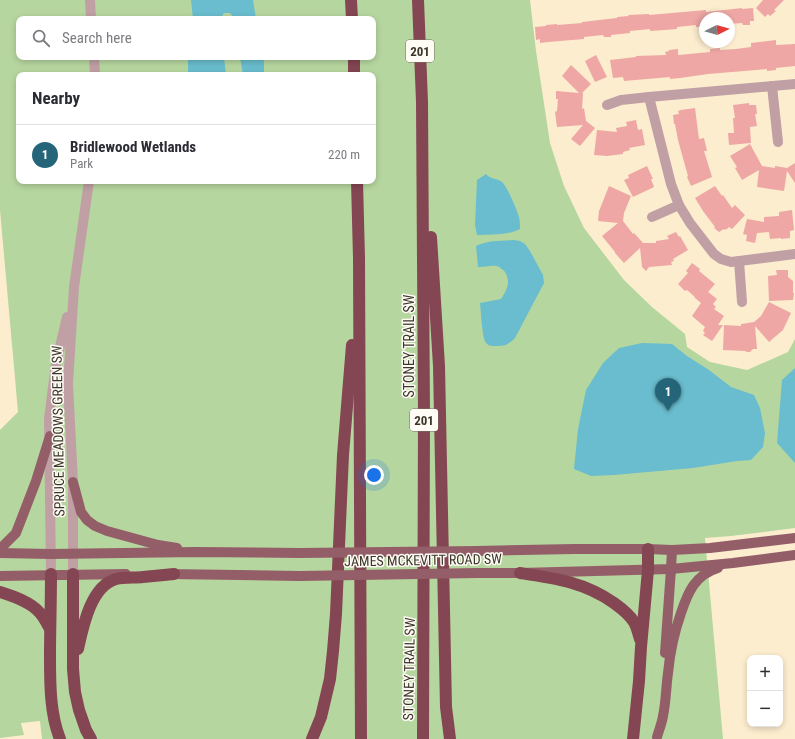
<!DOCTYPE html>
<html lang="en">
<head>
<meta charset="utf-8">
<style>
	body { margin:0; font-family:"Roboto Condensed",sans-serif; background:#f2f2f3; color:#2b2b33 }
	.controls { position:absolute; right:12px; bottom:12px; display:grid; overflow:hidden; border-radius:8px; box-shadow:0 2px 6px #0003 }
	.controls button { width:36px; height:36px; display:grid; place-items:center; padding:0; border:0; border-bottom:1px solid #e1e1e2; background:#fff; color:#2b2b33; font:20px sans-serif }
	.compass { position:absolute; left:699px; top:12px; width:36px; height:36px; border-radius:50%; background:#fff; box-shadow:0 2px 6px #0003; rotate:85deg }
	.you { position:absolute; left:374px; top:475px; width:14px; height:14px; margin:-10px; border:3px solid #fff; border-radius:50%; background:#1a73e8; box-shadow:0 0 0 6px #1a73e833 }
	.badge { display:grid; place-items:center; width:26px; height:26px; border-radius:50%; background:#25657a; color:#fff; font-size:13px; font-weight:700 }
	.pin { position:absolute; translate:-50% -33px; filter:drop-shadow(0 1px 2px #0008) }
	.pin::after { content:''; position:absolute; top:21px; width:14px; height:12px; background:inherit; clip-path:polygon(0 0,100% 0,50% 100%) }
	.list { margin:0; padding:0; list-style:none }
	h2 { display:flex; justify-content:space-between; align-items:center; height:52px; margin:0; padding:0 16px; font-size:17px }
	h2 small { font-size:13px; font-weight:400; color:#7c7c81 }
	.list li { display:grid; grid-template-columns:26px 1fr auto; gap:12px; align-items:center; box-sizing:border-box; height:60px; padding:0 16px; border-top:1px solid #e1e1e2 }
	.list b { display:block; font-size:15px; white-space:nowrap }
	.list p { margin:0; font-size:13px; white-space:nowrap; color:#7c7c81 }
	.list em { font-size:13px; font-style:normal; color:#7c7c81 }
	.icon { flex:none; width:22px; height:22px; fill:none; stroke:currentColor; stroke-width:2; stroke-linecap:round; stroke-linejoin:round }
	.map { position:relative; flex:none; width:795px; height:739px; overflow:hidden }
	.search { position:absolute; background:#fff; box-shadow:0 2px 6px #0003; left:16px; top:16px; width:360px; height:44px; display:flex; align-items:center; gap:10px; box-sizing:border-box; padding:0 14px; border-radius:8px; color:#7c7c81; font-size:15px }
	.panel { position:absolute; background:#fff; box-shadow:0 2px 6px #0003; left:16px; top:72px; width:360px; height:112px; border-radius:8px }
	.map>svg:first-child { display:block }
</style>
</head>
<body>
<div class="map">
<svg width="795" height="739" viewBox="0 0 795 739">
	<rect width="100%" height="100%" fill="#fcedcf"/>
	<path fill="#b6d69f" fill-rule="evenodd" d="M0,0H530L536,51L550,143L564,186L584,228L624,280L652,307L685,334L687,347L710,362L747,370L788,352L795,339V528L731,536L705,538L723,739H42L40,721L21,723L24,735L0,738V430L18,412L0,210ZM19,19H373V57H19ZM19,75H373V181H19Z"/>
	<g fill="#69bdce">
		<polygon points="191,0 253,0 256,19 235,19 230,13 224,13 220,19 193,19"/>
		<polygon points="188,57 224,57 226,75 189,75 188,70"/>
		<polygon points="240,57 263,57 264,63 264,75 243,75"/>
		<path d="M486,174C491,180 497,178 502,182C507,186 517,210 519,217C520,221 520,225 520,229C510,235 488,235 477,235L475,225L477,180Z"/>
		<path d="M514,240L520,241L525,244L530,251L543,275L544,283L515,338C510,343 506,346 498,346C494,346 489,347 486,343C482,338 481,311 480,303L501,299C507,290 511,282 505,272C503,270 500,267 497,266C493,265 483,267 478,267L476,246C488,240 502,241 514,240Z"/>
		<polygon points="642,343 672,344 687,356 709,370 731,387 754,395 760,408 765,433 763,447 751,460 737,461 693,468 614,475 591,476 574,469 578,429 586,390 603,363 619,348"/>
		<polygon points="795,368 795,463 777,443 782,380"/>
	</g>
	<g fill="#eea7a4">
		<polygon points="763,0 784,0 774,10 776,11 770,16 768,14 765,17 756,8"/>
		<polygon points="742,8 742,9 753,8 754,21 750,21 750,25 743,25 742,23 729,24 729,18 705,18 705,23 704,23 704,27 696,27 696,25 677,27 677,29 665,30 650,31 650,29 630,31 630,33 611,35 611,37 604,37 603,35 584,37 584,39 548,42 540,43 540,39 536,40 535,27 546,26 546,25 557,24 557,25 582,23 582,22 617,18 617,17 629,16 628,15 649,14 649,15 706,10 706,12"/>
		<polygon points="776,40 776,45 795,44 795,66 776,68 776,70 767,71 767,69 756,70 708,74 680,78 670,79 670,77 624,81 623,77 613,78 610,60 636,57 636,56 666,55 665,52 669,51 669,50 678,49 678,55 710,52 710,49 720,48 720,50 736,49 751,47 751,43"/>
		<polygon points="596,55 607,77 595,82 585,61"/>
		<polygon points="571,65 591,84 582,93 583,93 582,109 584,108 586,121 595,128 580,146 571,139 583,125 557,127 555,112 557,111 558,99 556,99 556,91 579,93 562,76"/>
		<polygon points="749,103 749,105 756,105 757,114 755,114 757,126 750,127 751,143 729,145 728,133 734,133 733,118 735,118 733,105"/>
		<polygon points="695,108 699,139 704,138 707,151 704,151 712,177 691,186 687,177 688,176 678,140 675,124 674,124 673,115 679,114 678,111 681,110"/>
		<polygon points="636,120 638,130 642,129 645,145 629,148 630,150 623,152 623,154 607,156 594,155 597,130 617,132 616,128 627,126 626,122"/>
		<polygon points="750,144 762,166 775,168 775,166 787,168 795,163 795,183 787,171 784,191 757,187 759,170 742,180 735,168 737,167 730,156"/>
		<polygon points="647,166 653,179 651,179 654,187 633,197 624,180 629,178 628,175"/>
		<polygon points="609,186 631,196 624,213 623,221 633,234 634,233 643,243 656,243 656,241 669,239 667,236 676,232 679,237 680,236 688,250 673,259 674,261 671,262 672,265 649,267 646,271 642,267 640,248 624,263 615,253 615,252 602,236 618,223 598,221 599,211"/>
		<polygon points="715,186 722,196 723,195 732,208 735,205 745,215 732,229 729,227 727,229 726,229 725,230 724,229 719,232 714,228 715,227 703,211 695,198"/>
		<polygon points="792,210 794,230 790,231 790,238 781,239 781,238 770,239 769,232 757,233 755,243 746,241 747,235 743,234 747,219 764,222 764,217 779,216 779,212"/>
		<polygon points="692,263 700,269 699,271 715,284 708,292 717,299 713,304 716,307 714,309 724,316 718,325 723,325 712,341 703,335 705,333 703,331 705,327 692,316 701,303 694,297 695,297 687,290 685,291 678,284 688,273 686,271"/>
		<polygon points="776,270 788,270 788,277 793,281 793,293 794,293 793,300 769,301 768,276 777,275"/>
		<polygon points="769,302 791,313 783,330 769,342 755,326 757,349 753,349 750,352 747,352 745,351 723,350 724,325 741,326 741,324 754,322 761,316"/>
	</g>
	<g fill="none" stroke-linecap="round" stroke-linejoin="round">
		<g stroke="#c0a0a5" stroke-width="10">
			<polyline points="90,0 91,19"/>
			<polyline points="94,57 95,75"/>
			<polyline points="795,84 649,97 671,184 679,205 690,223 714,254 721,259 731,262 795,254"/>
			<polyline points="772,86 778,142"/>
			<polyline points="607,105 621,100 649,97"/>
			<polyline points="652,217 679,205"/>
			<polyline points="739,261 742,302"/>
			<polyline points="51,574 49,419 56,364 67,317"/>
			<polyline points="73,574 73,482 68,384 74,287 89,181"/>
		</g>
		<g stroke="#945e69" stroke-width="10">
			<polyline points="73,482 81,512 87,520 95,526 107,531 158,545 177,548"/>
			<polyline points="0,547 2,547 16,533 36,481 50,436"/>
			<polyline points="477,551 575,549 648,549 672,550 710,548 795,538"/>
			<polyline points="0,553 51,554 196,552 300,553"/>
			<polyline points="477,573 520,573 671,569 733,563 795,555"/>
			<polyline points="166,574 300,576"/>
			<polyline points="0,576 126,574"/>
			<polyline points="665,653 671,569 672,550"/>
			<path d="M657,737C659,730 662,723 663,716C666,702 666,687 668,673C670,652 674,633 681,613C688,592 695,575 718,568"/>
		</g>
		<g stroke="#844653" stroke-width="12">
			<polyline points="351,0 352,19"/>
			<polyline points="418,0 422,102 424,416 423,739"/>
			<polyline points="354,57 354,75"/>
			<polyline points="357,181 359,258 361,739"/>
			<polyline points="431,237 439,366 446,707 450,739"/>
			<path d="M520,573C554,578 584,582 614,603C621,608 629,614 634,622C637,627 638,633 640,639"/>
			<path d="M51,574C51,602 50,630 50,657C50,684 50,714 60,739"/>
			<polyline points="73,574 73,669 75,692 79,710 86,730 91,739"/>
			<path d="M0,592C13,596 31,602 40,613C44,617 47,624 50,629"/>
			<path d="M78,649C83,626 91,586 116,579C124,577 135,578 143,577C154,576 164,575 174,574"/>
			<polyline points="312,739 321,717 330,679 333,651 336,614 343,455 352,345"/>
			<polyline points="633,739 639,681 641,647 648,570 648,549"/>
		</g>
		<g stroke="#945e69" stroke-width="10">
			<polyline points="300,553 477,551"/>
			<polyline points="300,576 477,573"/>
		</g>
	</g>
	<g text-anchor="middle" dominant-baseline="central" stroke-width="3" stroke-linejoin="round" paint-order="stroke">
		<g fill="#fffcf6" stroke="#767167" stroke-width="1">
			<rect x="406" y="40" width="28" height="22" rx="3"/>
			<rect x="410" y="409" width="28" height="22" rx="3"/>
		</g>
		<g font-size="13" font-weight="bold" fill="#3c362a">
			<text x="420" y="51">201</text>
			<text x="424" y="420">201</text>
		</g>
		<g font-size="14" fill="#3c362a" stroke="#fffcf6">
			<text transform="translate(409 346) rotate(-90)">STONEY TRAIL SW</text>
			<text transform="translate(58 431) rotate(-91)">SPRUCE MEADOWS GREEN SW</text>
			<text transform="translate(423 560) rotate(-1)">JAMES MCKEVITT ROAD SW</text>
			<text transform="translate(409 669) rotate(-89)">STONEY TRAIL SW</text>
		</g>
	</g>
</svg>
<div class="controls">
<button>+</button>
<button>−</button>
</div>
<svg class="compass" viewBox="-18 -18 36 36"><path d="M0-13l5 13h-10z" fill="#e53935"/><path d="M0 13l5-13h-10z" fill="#7c7c81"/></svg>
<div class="you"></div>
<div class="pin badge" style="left:668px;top:411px">1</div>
<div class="search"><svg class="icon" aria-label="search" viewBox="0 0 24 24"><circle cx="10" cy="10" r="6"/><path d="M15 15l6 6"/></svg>Search here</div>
<section class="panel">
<h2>Nearby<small></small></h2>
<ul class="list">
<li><span class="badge">1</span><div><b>Bridlewood Wetlands</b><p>Park</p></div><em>220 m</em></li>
</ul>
</section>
</div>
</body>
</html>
